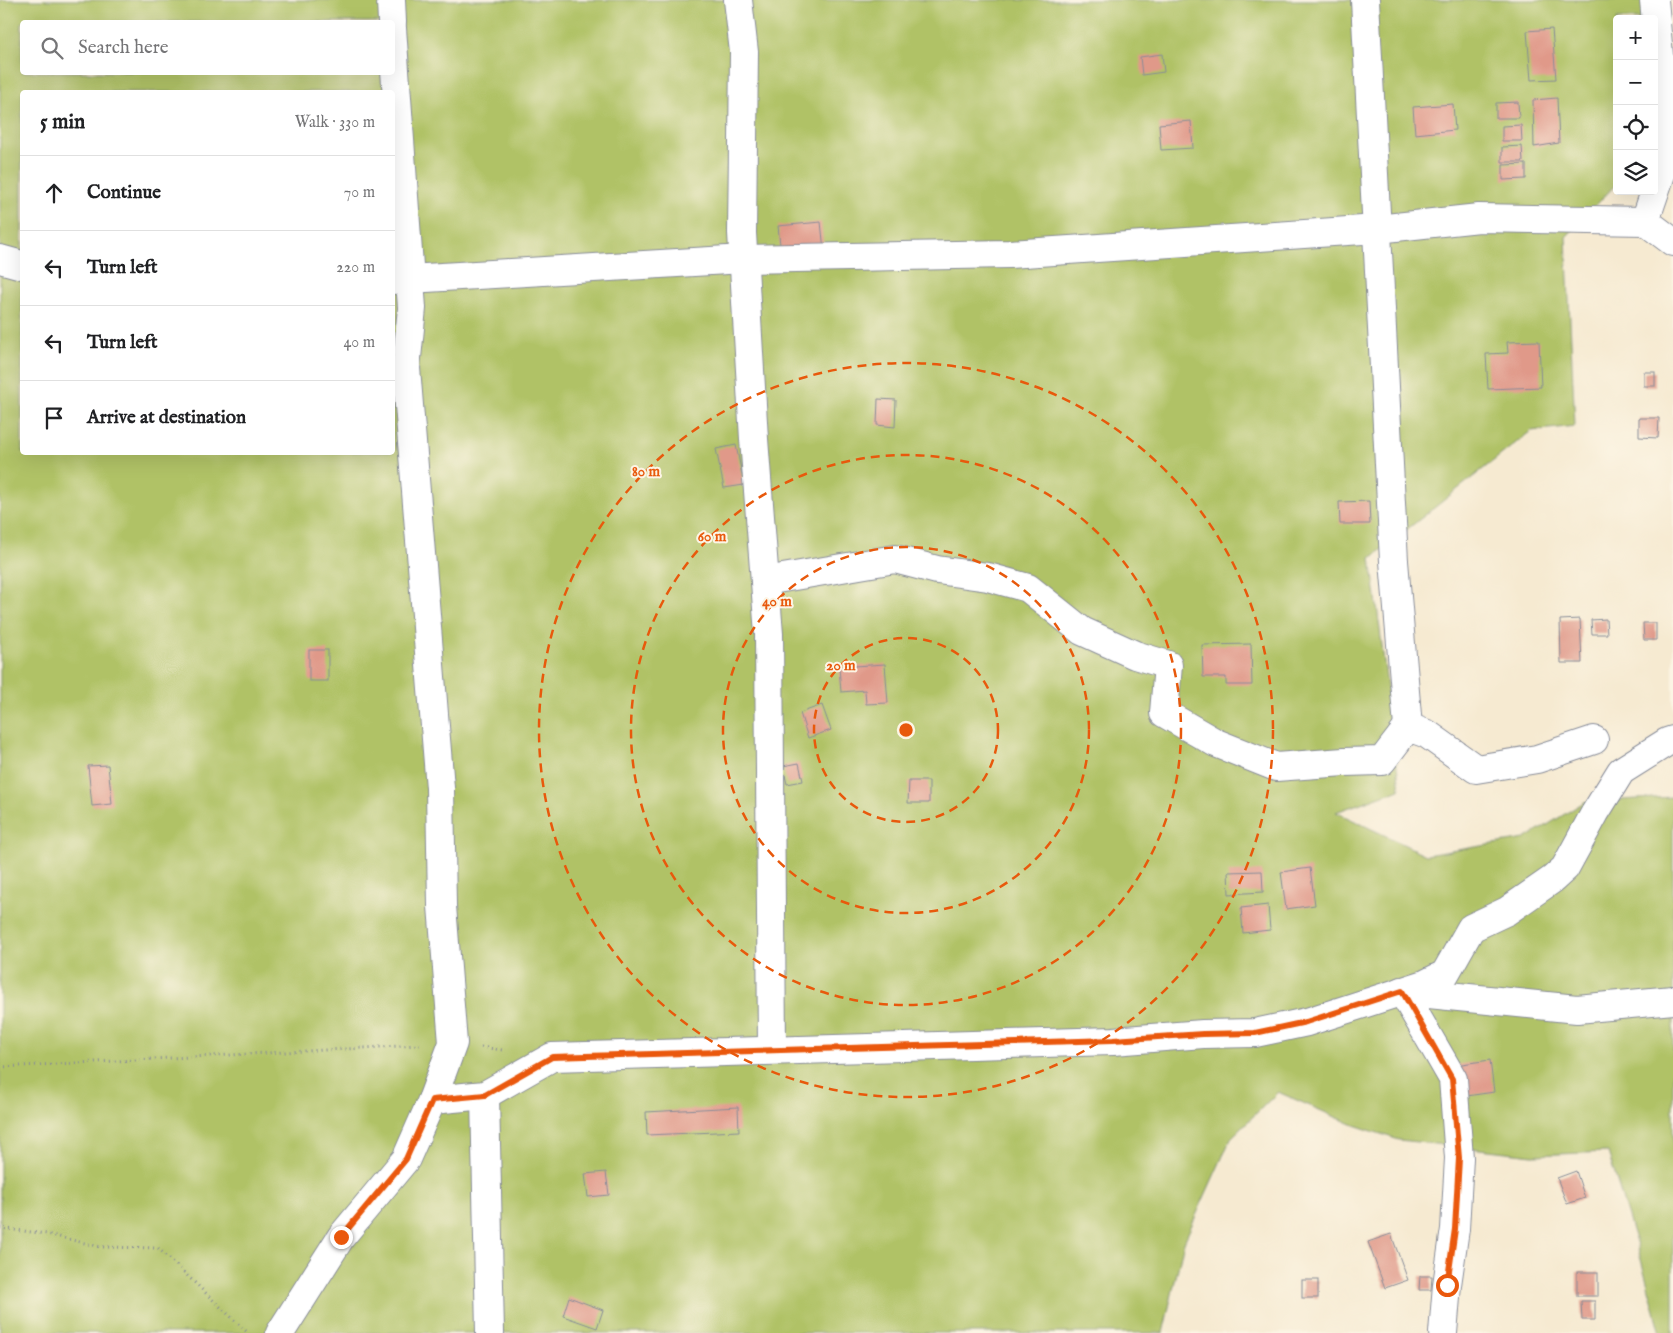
<!DOCTYPE html>
<html lang="en">
<head>
<meta charset="utf-8">
<style>
	body { margin:0; font-family:"IM FELL English",serif; background:#f2f2f2; color:#202124 }
	.controls { position:absolute; right:15px; top:15px; display:grid; overflow:hidden; border-radius:5px; box-shadow:0 5px 20px #0002 }
	.controls button { width:45px; height:45px; display:grid; place-items:center; padding:0; border:0; border-bottom:1px solid #e0e0e0; background:#fff; color:#202124; font:25px sans-serif }
	.stop { position:absolute; width:15px; height:15px; margin:-11px; border:4px solid #ea580c; border-radius:50%; background:#fff }
	.stop.end { background:#ea580c; border-color:#fff; box-shadow:0 1px 5px #0008 }
	.list { margin:0; padding:0; list-style:none }
	h2 { display:flex; justify-content:space-between; align-items:center; height:65px; margin:0; padding:0 20px; font-size:21px }
	h2 small { font-size:16px; font-weight:400; color:#757577 }
	.list li { display:grid; grid-template-columns:32px 1fr auto; gap:15px; align-items:center; box-sizing:border-box; height:75px; padding:0 20px; border-top:1px solid #e0e0e0 }
	.list b { display:block; font-size:19px; white-space:nowrap }
	.list em { font-size:16px; font-style:normal; color:#757577 }
	.icon { flex:none; width:28px; height:28px; fill:none; stroke:currentColor; stroke-width:2; stroke-linecap:round; stroke-linejoin:round }
	.map { position:relative; flex:none; width:1673px; height:1333px; overflow:hidden }
	.search { position:absolute; background:#fff; box-shadow:0 5px 20px #0002; left:20px; top:20px; width:375px; height:55px; display:flex; align-items:center; gap:12px; box-sizing:border-box; padding:0 18px; border-radius:5px; color:#757577; font-size:19px }
	.panel { position:absolute; background:#fff; box-shadow:0 5px 20px #0002; left:20px; top:90px; width:375px; height:365px; border-radius:5px }
	.map>svg:first-child { display:block }
</style>
</head>
<body>
<div class="map">
<svg width="1673" height="1333" viewBox="0 0 1673 1333">
	<rect width="100%" height="100%" fill="#fcf5e5"/>
	<filter id="ink" filterUnits="userSpaceOnUse"><feTurbulence type="fractalNoise" baseFrequency=".02" numOctaves="2"/><feDisplacementMap in="SourceGraphic" scale="10" xChannelSelector="R" yChannelSelector="G"/><feConvolveMatrix kernelMatrix="1 2 1 2 8 2 1 2 1" color-interpolation-filters="sRGB"/></filter>
	<filter id="wash" filterUnits="userSpaceOnUse"><feTurbulence type="fractalNoise" baseFrequency=".0096" numOctaves="4" result="noise"/><feDisplacementMap in="SourceGraphic" scale="20" xChannelSelector="R" yChannelSelector="G"/><feGaussianBlur stdDeviation="1.12" result="paint"/><feColorMatrix in="noise" values="0 0 0 0 0 0 0 0 0 0 0 0 0 0 0 0 0 1.4 0 .05"/><feComposite in="paint" operator="in"/></filter>
	<g filter="url(#wash)">
		<rect width="100%" height="100%" fill="#f6ead1"/>
		<path fill="#b0c266" stroke="#667862" fill-rule="evenodd" d="M0,0H1644L1647,19H1617V183L1566,237L1575,426L1531,431L1371,558L1400,789L1336,812L1426,855L1525,839L1584,802L1673,797V1333H1661L1640,1256L1608,1152L1533,1155L1399,1140L1354,1125L1278,1092L1231,1138L1184,1242L1163,1333H0ZM22,22H392V72H22ZM22,92H392V452H22Z"/>
		<g id="blocks">
			<g fill="#e09989">
				<polygon points="1552,29 1556,79 1531,80 1527,31"/>
				<polygon points="1162,54 1164,72 1142,75 1140,57"/>
				<polygon points="1557,98 1559,143 1534,147 1533,100"/>
				<polygon points="1518,102 1519,118 1496,118 1496,103"/>
				<polygon points="1453,104 1455,130 1415,134 1413,107"/>
				<polygon points="1191,121 1193,148 1161,150 1159,124"/>
				<polygon points="1521,125 1522,141 1502,141 1502,126"/>
				<polygon points="1522,146 1523,162 1502,162 1502,147"/>
				<polygon points="1526,164 1526,179 1503,180 1503,165"/>
				<polygon points="821,222 824,250 781,254 778,226"/>
				<polygon points="1539,341 1541,387 1488,389 1486,354 1508,353 1507,342"/>
				<rect x="1644" y="372" width="11" height="14"/>
				<polygon points="878,399 896,400 895,427 877,425"/>
				<polygon points="1639,418 1659,418 1658,438 1639,437"/>
				<polygon points="736,445 744,485 724,488 716,449"/>
				<polygon points="1369,501 1370,524 1340,524 1339,502"/>
				<polygon points="1580,619 1582,663 1561,663 1560,620"/>
				<polygon points="1606,619 1607,634 1592,634 1591,620"/>
				<polygon points="1643,623 1656,623 1656,640 1644,640"/>
				<polygon points="1251,644 1252,685 1226,685 1226,677 1203,677 1202,645"/>
				<rect x="309" y="650" width="19" height="31"/>
				<polygon points="885,664 888,703 866,704 865,690 841,692 839,667"/>
				<polygon points="822,705 831,730 808,738 800,713"/>
				<polygon points="799,763 803,781 787,784 783,766"/>
				<polygon points="108,765 112,804 92,806 88,766"/>
				<polygon points="909,781 929,781 929,803 908,803"/>
				<polygon points="1310,868 1315,905 1286,909 1281,872"/>
				<polygon points="1262,871 1263,892 1229,894 1228,872"/>
				<polygon points="1268,905 1270,930 1243,933 1241,908"/>
				<polygon points="1490,1060 1494,1092 1460,1097 1455,1065"/>
				<polygon points="738,1107 739,1131 647,1135 646,1112"/>
				<polygon points="1576,1171 1585,1198 1567,1204 1557,1178"/>
				<polygon points="606,1172 609,1195 588,1197 585,1174"/>
				<polygon points="1391,1234 1408,1280 1385,1288 1368,1242"/>
				<rect x="1577" y="1272" width="21" height="24"/>
				<polygon points="1420,1276 1432,1276 1431,1290 1419,1290"/>
				<rect x="1302" y="1280" width="16" height="18"/>
				<polygon points="569,1297 603,1310 597,1328 563,1316"/>
				<polygon points="1581,1301 1595,1301 1595,1320 1582,1320"/>
			</g>
		</g>
	</g>
	<g filter="url(#ink)">
		<use href="#blocks" fill-opacity="0" stroke="#888c98" stroke-width="1"/>
		<g fill="none" stroke-linecap="round" stroke-linejoin="round">
			<defs>
				<g id="minor">
					<polyline points="391,0 392,22"/>
					<polyline points="738,0 744,52 742,233 754,439 769,634 772,1050"/>
					<polyline points="1365,0 1394,561 1408,727"/>
					<polyline points="392,28 412,308 406,368 440,788 442,906 453,1043 432,1100"/>
					<polyline points="1645,221 1661,174 1665,122 1654,0"/>
					<polyline points="0,259 22,265"/>
					<polyline points="392,280 744,259 1009,254 1377,229 1479,218 1645,221 1673,242"/>
					<polyline points="765,581 895,559 937,570 988,577 1028,588 1082,631 1135,655 1168,665 1164,713 1216,743 1276,767 1344,762 1382,761 1408,727 1427,734 1476,769 1537,759 1594,740"/>
					<polyline points="1402,991 1453,1079 1459,1158 1455,1229 1447,1285 1443,1333"/>
					<polyline points="1409,992 1577,1009 1673,1000"/>
					<polyline points="485,1095 490,1333"/>
					<polyline points="280,1333 341,1237 406,1159 432,1100 485,1095 552,1057 1113,1041 1203,1034 1255,1033 1307,1022 1425,984 1445,974 1471,928 1507,911 1553,879 1565,868 1595,813 1621,771 1667,742 1673,740"/>
				</g>
			</defs>
			<use href="#minor" stroke="#888c98" stroke-width="30"/>
			<g stroke="#888c98" stroke-width="3" stroke-dasharray="1 4" stroke-linecap="butt">
				<polyline points="481,1047 502,1050"/>
				<polyline points="0,1067 420,1045"/>
				<polyline points="0,1228 47,1234 101,1247 158,1248 248,1333"/>
			</g>
			<use href="#minor" stroke="#fff" stroke-width="28"/>
		</g>
	</g>
	<g fill="none" stroke-linecap="round" stroke-linejoin="round" filter="url(#ink)">
		<polyline stroke="#ea580c" stroke-width="6" points="341,1237 406,1159 432,1100 485,1095 552,1057 1113,1040 1203,1034 1255,1033 1306,1022 1402,991 1452,1079 1459,1158 1455,1229 1447,1285"/>
	</g>
	<g fill="none" stroke="#e8590c" stroke-width="2.5" stroke-dasharray="9 6">
		<circle cx="906" cy="730" r="92"/>
		<circle cx="906" cy="730" r="183"/>
		<circle cx="906" cy="730" r="275"/>
		<circle cx="906" cy="730" r="367"/>
	</g>
	<circle cx="906" cy="730" r="8" fill="#e8590c" stroke="#fcf5e5" stroke-width="2.5"/>
	<g font-size="15" text-anchor="middle" font-weight="bold" fill="#e8590c" stroke="#fcf5e5" stroke-width="4" stroke-linejoin="round" paint-order="stroke">
		<text x="646" y="476">80 m</text>
		<text x="712" y="541">60 m</text>
		<text x="777" y="606">40 m</text>
		<text x="841" y="670">20 m</text>
	</g>
</svg>
<div class="controls">
<button>+</button>
<button>−</button>
<button><svg class="icon" aria-label="locate" viewBox="0 0 24 24"><circle cx="12" cy="12" r="6"/><path d="M12 2v4M12 18v4M2 12h4M18 12h4"/></svg></button>
<button><svg class="icon" aria-label="layers" viewBox="0 0 24 24"><path d="M12 4l9 5-9 5-9-5zM3 14l9 5 9-5"/></svg></button>
</div>
<div class="stop" style="left:1447px;top:1285px"></div>
<div class="stop end" style="left:341px;top:1237px"></div>
<div class="search"><svg class="icon" aria-label="search" viewBox="0 0 24 24"><circle cx="10" cy="10" r="6"/><path d="M15 15l6 6"/></svg>Search here</div>
<section class="panel">
<h2>5 min<small>Walk · 330 m</small></h2>
<ul class="list">
<li><svg class="icon" aria-label="ahead" viewBox="0 0 24 24"><path d="M12 20V5M6 11l6-6 6 6"/></svg><div><b>Continue</b></div><em>70 m</em></li>
<li><svg class="icon" aria-label="left" viewBox="0 0 24 24"><path d="M17 20v-9H6M10 6l-5 5 5 5"/></svg><div><b>Turn left</b></div><em>220 m</em></li>
<li><svg class="icon" aria-label="left" viewBox="0 0 24 24"><path d="M17 20v-9H6M10 6l-5 5 5 5"/></svg><div><b>Turn left</b></div><em>40 m</em></li>
<li><svg class="icon" aria-label="arrive" viewBox="0 0 24 24"><path d="M6 21V4h12l-3 4 3 4H6"/></svg><div><b>Arrive at destination</b></div></li>
</ul>
</section>
</div>
</body>
</html>
